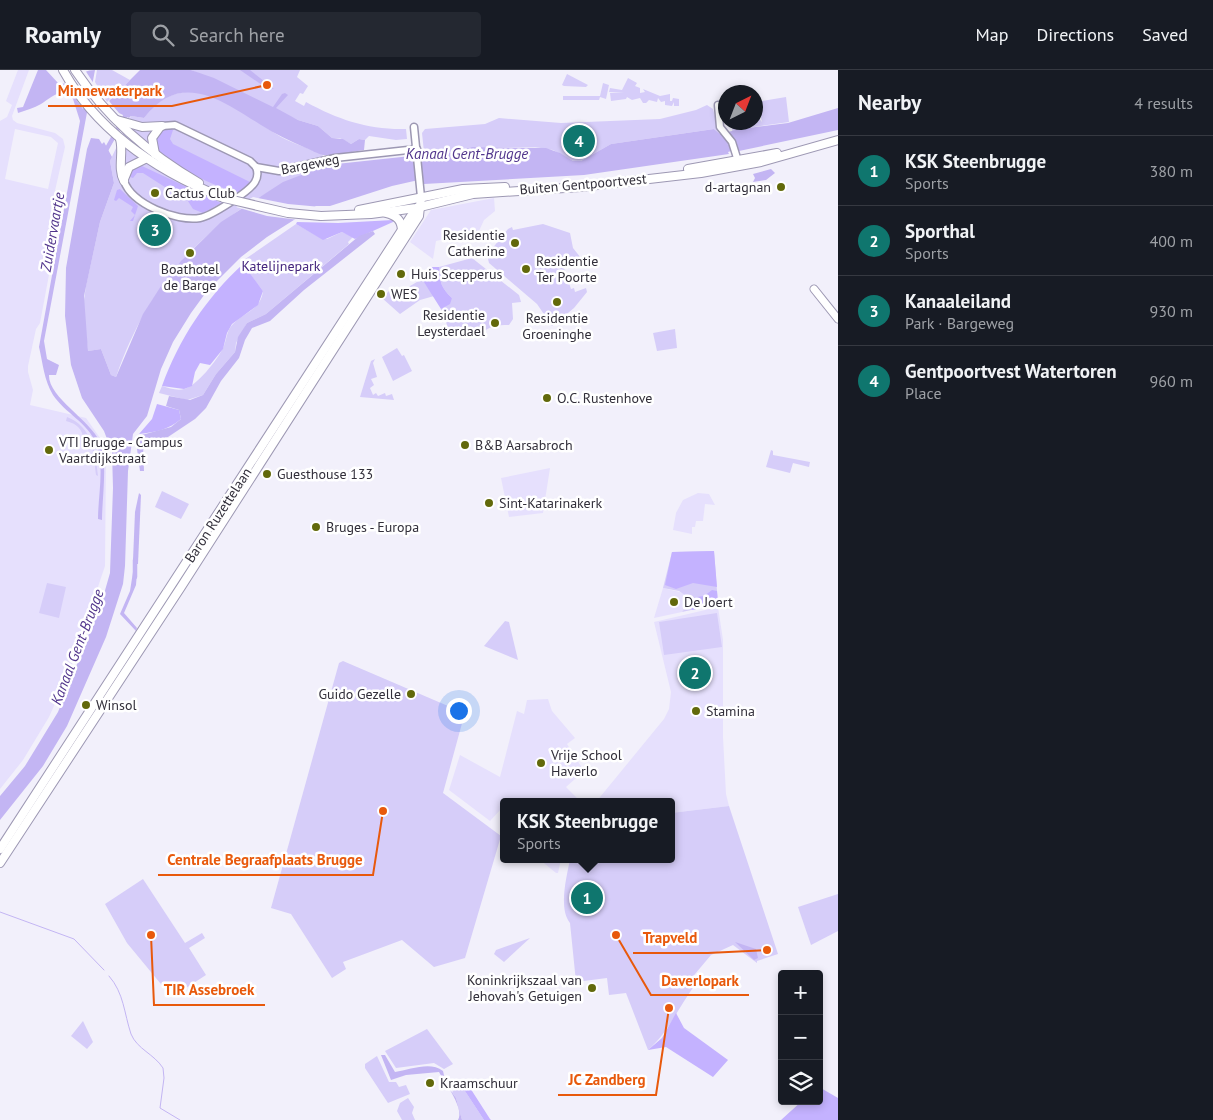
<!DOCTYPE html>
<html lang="en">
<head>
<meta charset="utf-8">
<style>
	body { margin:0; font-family:"PT Sans",sans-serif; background:#242831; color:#f1f3f6 }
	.controls { position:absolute; right:15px; bottom:15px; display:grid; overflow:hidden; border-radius:5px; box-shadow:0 2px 8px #0003 }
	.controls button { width:45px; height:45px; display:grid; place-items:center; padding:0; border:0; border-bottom:1px solid #363941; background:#171b24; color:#f1f3f6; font:25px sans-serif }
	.compass { position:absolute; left:718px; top:15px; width:45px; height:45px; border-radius:50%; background:#171b24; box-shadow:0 2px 8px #0003; rotate:42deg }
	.you { position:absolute; left:458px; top:640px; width:18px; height:18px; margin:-12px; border:4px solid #fff; border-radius:50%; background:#1a73e8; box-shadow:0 0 0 8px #1a73e833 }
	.badge { display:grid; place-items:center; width:32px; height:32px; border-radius:50%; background:#0f766e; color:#fff; font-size:16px; font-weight:700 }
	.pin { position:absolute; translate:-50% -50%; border:2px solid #fff; box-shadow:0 1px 5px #0006 }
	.popup { position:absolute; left:500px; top:728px; width:175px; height:65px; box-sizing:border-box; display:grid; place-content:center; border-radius:5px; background:#171b24; filter:drop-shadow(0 1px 4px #0005); font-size:16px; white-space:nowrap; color:#9ea1a6 }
	.popup b { font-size:19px; color:#f1f3f6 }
	.popup::after { content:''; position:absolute; left:50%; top:100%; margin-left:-10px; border:10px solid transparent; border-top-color:#171b24 }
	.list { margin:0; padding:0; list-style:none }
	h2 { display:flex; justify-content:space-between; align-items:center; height:65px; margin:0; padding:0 20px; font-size:21px }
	h2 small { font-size:16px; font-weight:400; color:#9ea1a6 }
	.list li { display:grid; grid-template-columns:32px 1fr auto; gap:15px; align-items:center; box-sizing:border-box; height:70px; padding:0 20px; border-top:1px solid #363941 }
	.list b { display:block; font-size:19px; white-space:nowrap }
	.list p { margin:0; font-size:16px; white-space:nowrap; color:#9ea1a6 }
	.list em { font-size:16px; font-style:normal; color:#9ea1a6 }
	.icon { flex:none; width:28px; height:28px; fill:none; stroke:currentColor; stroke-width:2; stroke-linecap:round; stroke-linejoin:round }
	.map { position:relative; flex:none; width:838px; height:1050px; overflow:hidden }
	header { display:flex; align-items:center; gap:30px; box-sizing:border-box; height:70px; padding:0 25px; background:#171b24; border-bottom:1px solid #363941 }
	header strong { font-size:24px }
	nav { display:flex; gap:28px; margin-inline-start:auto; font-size:18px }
	.search { width:350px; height:45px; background:#242831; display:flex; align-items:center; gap:12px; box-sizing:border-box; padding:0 18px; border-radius:5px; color:#9ea1a6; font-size:19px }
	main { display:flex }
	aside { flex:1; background:#171b24 }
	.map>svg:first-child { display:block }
</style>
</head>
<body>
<header>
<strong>Roamly</strong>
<div class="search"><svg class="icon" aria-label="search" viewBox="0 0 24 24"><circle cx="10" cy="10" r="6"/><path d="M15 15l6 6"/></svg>Search here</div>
<nav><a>Map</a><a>Directions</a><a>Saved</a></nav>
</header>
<main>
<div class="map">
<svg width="838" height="1050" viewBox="0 0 838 1050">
	<rect width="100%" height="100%" fill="#f2f0fb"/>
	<g fill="#e6e0fd" fill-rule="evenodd">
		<path d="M18,0H29L12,46L13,50L17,53L55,63L63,69L65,77L51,138L59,140L48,193L51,194L40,253L36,259L28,296V302L33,320L30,335L86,348L100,368L106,387L105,496L70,600L49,647L23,690L0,719V51L7,47L12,35L6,31ZM15,59L51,67L58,73L48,119L5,109Z"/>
		<polygon points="494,128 495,141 484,150 479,161 436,171 433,189 410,172 431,140"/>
		<polygon points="550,398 543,443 509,447 501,408"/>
		<polygon points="698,423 709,424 715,435 705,434 703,451 696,451 695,457 692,457 692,464 673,460 676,443 683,430"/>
		<polygon points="663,518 684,523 688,527 688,535 682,542 654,548"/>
		<polygon points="718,537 723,570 723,667 726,724 729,736 671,743 671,732 596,732 664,649 669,639 671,622 654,552"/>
		<polygon points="548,629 552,641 575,668 567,674 584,701 566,717 581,732 503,732 503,737 490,751 449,720 460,685 500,707 517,641 524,644 527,630"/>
		<polygon points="539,789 561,789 558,803 556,803"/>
	</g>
	<g fill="#d6cdf9">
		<polygon points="97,0 112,0 130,10 107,32 95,12"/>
		<path d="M191,0H300L297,7L308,16L303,24L300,23L295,31L304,36L306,32C339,50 369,60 406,59L407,69L396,70L369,66L365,70L359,69L351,74L340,68H332L318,56L298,50Z"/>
		<polygon points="567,4 588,15 586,17 564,16 562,15"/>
		<polygon points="628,8 637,13 635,16 640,18 640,23 645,22 643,19 660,26 670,24 670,31 672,31 673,28 679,29 679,36 674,36 674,32 672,36 665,35 665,31 661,32 658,28 657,32 649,30 646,33 643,33 640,28 632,30 627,27 626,29 611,31 610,23 624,23 609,22 610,18 622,20"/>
		<polygon points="603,13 609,15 606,29 600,27 599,30 563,30 563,26 600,26"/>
		<path d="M193,21C226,26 252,50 281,67C294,74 309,78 323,85L316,99C217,140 151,205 116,307L111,305L101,279L88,281L83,237L86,216L100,152L114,113L110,91L131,46L144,48C157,30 170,23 193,21Z"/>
		<polygon points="786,27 789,52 740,59 732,62 733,53 756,52 756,47 758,47 762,52 760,44 756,45 756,32"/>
		<polygon points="707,35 713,39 720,64 714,59 611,74 581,91 573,91 553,80 535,77 472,77 442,85 421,86 421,83 424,82 422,63 425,59 485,54 499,48 561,53 660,49 696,40"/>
		<path d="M296,154L319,167L327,169L342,162L353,167L348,172L349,174L266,244L247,253L236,273L235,282L216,304L203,325L187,330L159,323L162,316C169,318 177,321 184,319C196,317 218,289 223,278C227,270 226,261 233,254C244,242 261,240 263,221L241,192Z"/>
		<polygon points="543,154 570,163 573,178 581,188 579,192 563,195 571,219 574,218 575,222 586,218 587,222 574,238 552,256 537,234 489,193 487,185 508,159 512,157 513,160"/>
		<path d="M472,188L519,225L521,232L512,233L513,249L509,255C504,255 497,255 492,257C481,261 470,273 457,265L452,268L441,239L452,228C442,219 439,211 439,197Z"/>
		<polygon points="422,209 434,226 420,230 400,244 382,228 393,217 400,222"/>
		<polygon points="675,259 677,278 657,281 653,263"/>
		<polygon points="397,278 402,286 404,285 412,301 393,311 382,287"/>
		<polygon points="375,289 373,293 377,307 371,309 374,315 370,318 373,325 376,323 378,326 385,323 386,326 392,324 394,330 360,327 371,291"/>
		<path d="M67,347C92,356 96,384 98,406L96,405L92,375L82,376C86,363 79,354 66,351Z"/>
		<polygon points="771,380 773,381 773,385 810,392 809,397 793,393 790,403 766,397"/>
		<polygon points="162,421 189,434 181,449 155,437"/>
		<polygon points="714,481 718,534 682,542 688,535 688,527 679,521 663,518 672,482"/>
		<polygon points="47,513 66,517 59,548 39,543"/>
		<polygon points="717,543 722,577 664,585 659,552"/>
		<polygon points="505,551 509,552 518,590 484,576"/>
		<polygon points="343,591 462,642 464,646 443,723 501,766 465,888 434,897 402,870 343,892 346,899 332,908 291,844 271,838 339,593"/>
		<path d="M729,736L778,884L757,891V893L733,875L711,885L690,910L695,915C679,936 669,962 648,980L626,923L609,925L607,908L576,912L570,853C558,838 567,806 570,789H671V743Z"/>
		<polygon points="143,809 185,873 202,863 205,868 189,878 206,905 175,925 172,923 170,925 127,873 105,834"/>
		<polygon points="838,824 838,861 811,875 798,837"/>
		<polygon points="530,868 504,892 494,884 496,880"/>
		<polygon points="83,951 93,972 87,979 71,966"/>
		<polygon points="427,959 453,994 444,999 434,993 396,998 385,981"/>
		<polygon points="377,986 389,1012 396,1012 399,1017 406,1015 410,1024 388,1033 365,998 365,994"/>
		<polygon points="461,1015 484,1050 462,1050 456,1028 452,1022"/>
		<polygon points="408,1028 414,1037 412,1043 415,1050 402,1050 397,1041 400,1033"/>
	</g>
	<g fill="#c4b2ff">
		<path d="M170,57L173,60L170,69L173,74L254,114L241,124C212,115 177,100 155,77L153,66L157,61Z"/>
		<polygon points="142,96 221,133 203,143 193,139 186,128 182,128 143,103 137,103 133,108 127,106 133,100"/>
		<polygon points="120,119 138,136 133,151 130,151 135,145 131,141 133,137 119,128 116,131 114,130 117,120"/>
		<polygon points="393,150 393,152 355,169 342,162 323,170 296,154 297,152 338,153"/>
		<path d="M243,194L263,221L258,235L232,254L227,263L223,279L210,295L200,293L195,302L192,316L184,319L162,316C179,269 206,228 243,194Z"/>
		<path d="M431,197H439C439,211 442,219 452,228L450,234L441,239L422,209L429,205Z"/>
		<path d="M157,334L179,340L181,349C168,360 156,362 139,364L152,349Z"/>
		<polygon points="714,481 717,517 693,513 676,519 665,515 672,482"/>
		<polygon points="712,520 717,521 718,534 692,540 690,536 697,527 704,526"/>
		<polygon points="676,943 684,958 728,990 713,1007 666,977 648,980 662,968"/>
		<polygon points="465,1010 490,1049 491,1050 484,1050 461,1015"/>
		<polygon points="819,1017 838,1028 838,1050 781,1050 802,1031 819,1031"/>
	</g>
	<g fill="#c3b5f3">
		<path d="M38,0H46L59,14C73,14 79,0 95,0L44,271L47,289L59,295L56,305H49C48,327 90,350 100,372C108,392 102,428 102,450L98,449C98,426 105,395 96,373C87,352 65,343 53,325C44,310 43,294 39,277L80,51L73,29C62,16 52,27 41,34C34,38 26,40 18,43L17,38L23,37Z"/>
		<path d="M140,0H191L214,8L273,37L282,24L285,23L288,25L276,38L298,50L318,56L332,68L343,69L351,74L359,69L365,70L364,80C354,81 332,87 323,85C318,84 311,80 306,78C290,71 275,64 261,55C221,30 181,0 144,48L131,46L129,48L119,43L109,31Z"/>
		<polygon points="240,0 250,0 274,19 265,17"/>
		<polygon points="838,38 838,60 739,81 738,79 728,82 729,84 584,105 424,114 423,109 392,116 330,136 316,136 267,167 241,187 207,221 191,243 173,272 161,299 147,346 133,364 128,401 125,496 123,514 106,567 67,656 43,696 0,750 0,726 25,696 58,642 102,531 110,503 113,418 112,382 104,361 82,328 71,295 65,246 66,198 87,79 91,68 99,69 102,74 104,72 112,87 110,91 114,113 100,152 84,226 88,281 101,279 111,305 116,307 143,244 161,216 181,191 221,152 283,112 327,95 411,86 442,85 472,77 546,78 560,83 573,91 581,91 611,74 714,59 720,64 740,59 788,53"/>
		<polygon points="771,99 775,103 766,110 753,112 755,108 753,104"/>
		<polygon points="373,161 375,164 304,220 270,251 252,258 245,270 239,288 221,311 206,338 195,349 168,367 143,374 144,401 140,401 137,379 138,366 171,357 181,349 179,340 166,336 169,326 190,330 203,325 216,304 235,282 238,267 247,253 266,244 359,166"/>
		<polygon points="139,423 141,425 138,494 133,494 133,490 135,442"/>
		<polygon points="133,502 137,502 136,515 124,543 137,558 136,561 120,544 130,521"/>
		<polygon points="735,872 756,879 758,888 754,890"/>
		<path d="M381,985H385L395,1002C410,1000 430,991 443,1001L446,1014L456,1028L462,1050H458C465,1039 445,1013 439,1002L406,1005L391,1010Z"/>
	</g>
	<g fill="#f2f0fb">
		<polygon points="81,0 85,0 94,14 92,23 83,39 63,11"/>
		<polygon points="253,127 288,134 321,137 321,139 317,139 299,150 267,146 236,137"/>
	</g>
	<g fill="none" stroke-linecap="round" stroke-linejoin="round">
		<g stroke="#c3b5f3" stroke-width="1">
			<polyline points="0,842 74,869 104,900"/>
			<path d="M109,906C124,923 124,943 131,964C137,979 154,984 163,998L164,1008L160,1038L180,1050"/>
		</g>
		<g stroke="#c3b5f3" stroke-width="4.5">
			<polyline points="105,82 128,41"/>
			<polyline points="135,490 135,507"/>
		</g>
		<defs>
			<g id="tertiary">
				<polyline points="718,35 720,57 732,72 738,91"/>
				<polyline points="162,56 175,55 250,91 256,97"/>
				<polyline points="414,57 421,127"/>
				<polyline points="256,97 279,101 335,88 417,79"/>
				<path d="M124,111C132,134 176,152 200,148C211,146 249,122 255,112C258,107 258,102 256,97"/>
			</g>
			<polyline id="secondary" points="814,219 838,249"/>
			<g id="primary">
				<path d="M63,0C98,63 159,102 224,128"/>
				<path d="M75,0C107,48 149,84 199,113"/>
				<polyline points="117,50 142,57 162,56"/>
				<path d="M120,69C124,83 117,98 124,111"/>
				<polyline points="155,84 152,68 160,57"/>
				<polyline points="688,99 777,83"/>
				<polyline points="124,109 129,97 145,89"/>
				<polyline points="359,140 463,119 505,117"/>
				<path d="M386,143C397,146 402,150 402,162"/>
				<polyline points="321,146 371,144 416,138 473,124 580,117 701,103 761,92 838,70"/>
				<polyline points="0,779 411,146 421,137"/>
				<polyline points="0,793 181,517 419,146 421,127"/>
			</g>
		</defs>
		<use href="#tertiary" stroke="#9d98b3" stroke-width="9"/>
		<use href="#secondary" stroke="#9d98b3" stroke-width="9"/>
		<use href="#primary" stroke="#9d98b3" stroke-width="10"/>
		<use href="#tertiary" stroke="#fff" stroke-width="6"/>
		<use href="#secondary" stroke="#fff" stroke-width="7"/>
		<use href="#primary" stroke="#fff" stroke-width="8"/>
		<defs>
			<polyline id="primary-bridge" points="224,128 288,143 321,146"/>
		</defs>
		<use href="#primary-bridge" stroke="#9d98b3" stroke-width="10" stroke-linecap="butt"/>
		<use href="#primary-bridge" stroke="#fff" stroke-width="8"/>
	</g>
	<g fill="#62690b" stroke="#fff" stroke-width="2">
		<circle cx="781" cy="117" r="5"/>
		<circle cx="155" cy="123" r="5"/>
		<circle cx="515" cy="173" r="5"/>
		<circle cx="190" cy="183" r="5"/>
		<circle cx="526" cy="199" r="5"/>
		<circle cx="401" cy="204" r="5"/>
		<circle cx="381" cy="224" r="5"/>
		<circle cx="557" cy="232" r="5"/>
		<circle cx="495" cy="253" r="5"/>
		<circle cx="547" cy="328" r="5"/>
		<circle cx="465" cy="375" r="5"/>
		<circle cx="49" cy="380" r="5"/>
		<circle cx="267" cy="404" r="5"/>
		<circle cx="489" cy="433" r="5"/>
		<circle cx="316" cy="457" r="5"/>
		<circle cx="674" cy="532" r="5"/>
		<circle cx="411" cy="624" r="5"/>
		<circle cx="86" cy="635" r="5"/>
		<circle cx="696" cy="641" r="5"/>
		<circle cx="541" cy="693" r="5"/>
		<circle cx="592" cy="918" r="5"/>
		<circle cx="430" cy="1013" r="5"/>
	</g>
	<g text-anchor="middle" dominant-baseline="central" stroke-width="5" stroke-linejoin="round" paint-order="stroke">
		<g font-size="14" fill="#322f3a" stroke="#fff">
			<text transform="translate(310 94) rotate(-11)">Bargeweg</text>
			<text transform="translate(583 114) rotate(-5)">Buiten Gentpoortvest</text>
			<text transform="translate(218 445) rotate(-57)">Baron Ruzettelaan</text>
		</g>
		<g font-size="14" fill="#322f3a" stroke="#fff" text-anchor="start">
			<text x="771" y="117" text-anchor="end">d-artagnan</text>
			<text x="165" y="123">Cactus Club</text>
			<text x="505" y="165" text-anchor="end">Residentie<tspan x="505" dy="16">Catherine</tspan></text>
			<text x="536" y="191">Residentie<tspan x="536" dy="16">Ter Poorte</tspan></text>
			<text x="190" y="199" text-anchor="middle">Boathotel<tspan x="190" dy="16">de Barge</tspan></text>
			<text x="411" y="204">Huis Scepperus</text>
			<text x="391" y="224">WES</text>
			<text x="485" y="245" text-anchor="end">Residentie<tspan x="485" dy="16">Leysterdael</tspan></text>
			<text x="557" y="248" text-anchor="middle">Residentie<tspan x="557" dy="16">Groeninghe</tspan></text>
			<text x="557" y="328">O.C. Rustenhove</text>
			<text x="59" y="372">VTI Brugge - Campus<tspan x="59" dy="16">Vaartdijkstraat</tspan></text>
			<text x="475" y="375">B&amp;B Aarsabroch</text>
			<text x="277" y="404">Guesthouse 133</text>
			<text x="499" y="433">Sint-Katarinakerk</text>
			<text x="326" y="457">Bruges - Europa</text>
			<text x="684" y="532">De Joert</text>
			<text x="401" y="624" text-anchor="end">Guido Gezelle</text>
			<text x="96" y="635">Winsol</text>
			<text x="706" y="641">Stamina</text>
			<text x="551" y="685">Vrije School<tspan x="551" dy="16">Haverlo</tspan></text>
			<text x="582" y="910" text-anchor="end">Koninkrijkszaal van<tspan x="582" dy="16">Jehovah's Getuigen</tspan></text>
			<text x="440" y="1013">Kraamschuur</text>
		</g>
		<g font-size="14" fill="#46277e" stroke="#fff">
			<text x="281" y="196">Katelijnepark</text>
		</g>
		<g font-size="15" font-style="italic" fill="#51358c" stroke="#fff">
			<text x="467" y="83">Kanaal Gent-Brugge</text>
			<text transform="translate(52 162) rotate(-80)">Zuidervaartje</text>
			<text transform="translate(77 577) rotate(-69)">Kanaal Gent-Brugge</text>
		</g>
	</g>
	<path fill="none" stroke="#e8590c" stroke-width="2" d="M267 15L172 36H48M383 741L373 805H158M767 880L708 883H633M616 865L651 925H749M151 865L154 935H265M669 938L656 1025H558"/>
	<g fill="#e8590c" stroke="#fff" stroke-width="2">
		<circle cx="267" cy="15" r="5"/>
		<circle cx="383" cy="741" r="5"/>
		<circle cx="767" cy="880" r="5"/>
		<circle cx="616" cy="865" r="5"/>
		<circle cx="151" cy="865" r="5"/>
		<circle cx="669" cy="938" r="5"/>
	</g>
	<g font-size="15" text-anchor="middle" font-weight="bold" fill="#e8590c" stroke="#fff" stroke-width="5" stroke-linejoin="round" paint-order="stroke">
		<text x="110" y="26">Minnewaterpark</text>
		<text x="265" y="795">Centrale Begraafplaats Brugge</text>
		<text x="670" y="873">Trapveld</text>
		<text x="700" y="916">Daverlopark</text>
		<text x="209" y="925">TIR Assebroek</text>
		<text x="607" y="1015">JC Zandberg</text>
	</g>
</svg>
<div class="controls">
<button>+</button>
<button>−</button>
<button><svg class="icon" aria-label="layers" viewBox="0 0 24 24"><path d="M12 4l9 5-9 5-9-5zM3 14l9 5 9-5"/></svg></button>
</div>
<svg class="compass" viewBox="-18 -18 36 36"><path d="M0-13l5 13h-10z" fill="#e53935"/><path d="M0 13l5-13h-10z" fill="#9ea1a6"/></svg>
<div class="you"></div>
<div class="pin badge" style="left:587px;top:828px">1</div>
<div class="popup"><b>KSK Steenbrugge</b>Sports</div>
<div class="pin badge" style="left:695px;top:603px">2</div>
<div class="pin badge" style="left:155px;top:160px">3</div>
<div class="pin badge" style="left:579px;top:71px">4</div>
</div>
<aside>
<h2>Nearby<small>4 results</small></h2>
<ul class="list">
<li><span class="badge">1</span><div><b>KSK Steenbrugge</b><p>Sports</p></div><em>380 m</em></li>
<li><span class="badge">2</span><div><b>Sporthal</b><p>Sports</p></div><em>400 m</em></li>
<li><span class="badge">3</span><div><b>Kanaaleiland</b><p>Park · Bargeweg</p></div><em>930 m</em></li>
<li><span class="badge">4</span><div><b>Gentpoortvest Watertoren</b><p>Place</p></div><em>960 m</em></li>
</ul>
</aside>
</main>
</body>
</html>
